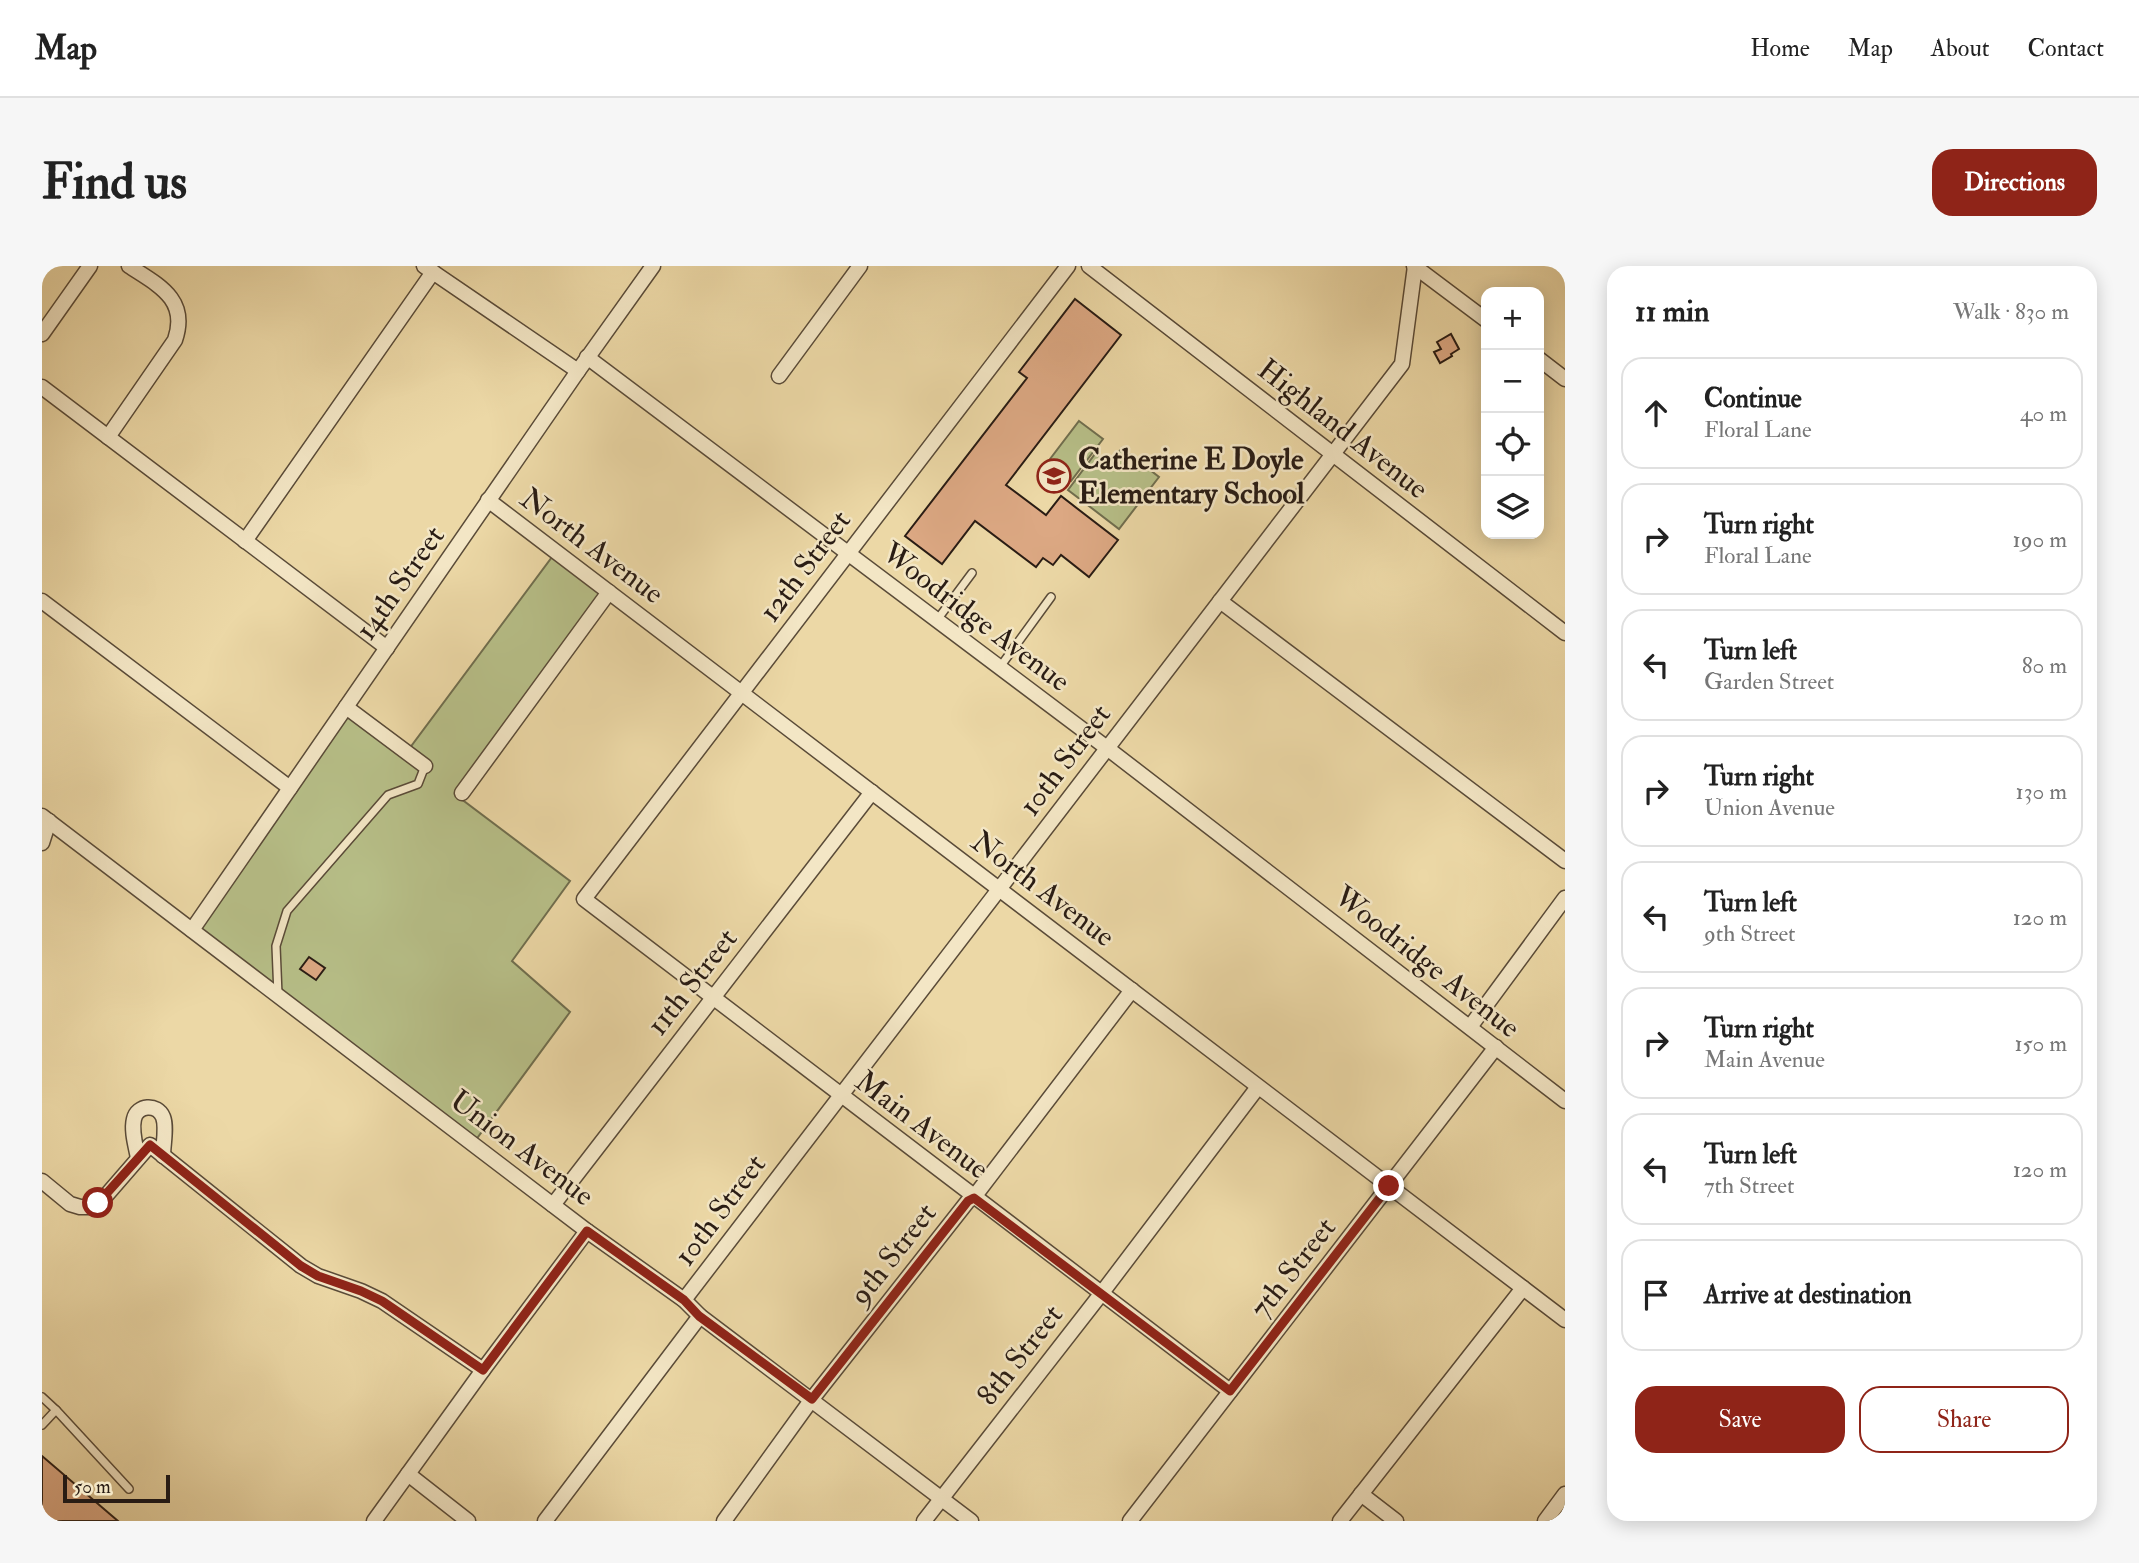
<!DOCTYPE html>
<html lang="en">
<head>
<meta charset="utf-8">
<style>
	body { margin:0; font-family:"IM FELL Double Pica",serif; background:#f6f6f6; color:#222 }
	.controls { position:absolute; right:21px; top:21px; display:grid; overflow:hidden; border-radius:14px; box-shadow:0 4px 18px #0003 }
	.controls button { width:63px; height:63px; display:grid; place-items:center; padding:0; border:0; border-bottom:2px solid #e0e0e0; background:#fff; color:#222; font:35px sans-serif }
	.scale { position:absolute; left:21px; bottom:18px; width:107px; box-sizing:border-box; padding-left:7px; border:4px solid #291c14; border-top:0; font-size:19px; line-height:24px; white-space:nowrap; color:#291c14; -webkit-text-stroke:5px #f3e6c5; paint-order:stroke }
	.stop { position:absolute; width:21px; height:21px; margin:-16px; border:5px solid #8f2418; border-radius:50%; background:#fff }
	.stop.end { background:#8f2418; border-color:#fff; box-shadow:0 2px 7px #0008 }
	.list { margin:0; padding:0; list-style:none }
	h2 { display:flex; justify-content:space-between; align-items:center; height:91px; margin:0; padding:0 28px; font-size:30px }
	h2 small { font-size:23px; font-weight:400; color:#767676 }
	.list li { display:grid; grid-template-columns:46px 1fr auto; gap:21px; align-items:center; box-sizing:border-box; height:112px; margin:0 14px 14px; padding:0 14px; border:2px solid #e0e0e0; border-radius:21px }
	.list b { display:block; font-size:26px; white-space:nowrap }
	.list p { margin:0; font-size:23px; white-space:nowrap; color:#767676 }
	.list em { font-size:23px; font-style:normal; color:#767676 }
	.actions { display:flex; gap:14px; padding:21px 28px }
	.actions a { flex:1; padding:16px 0; border:2px solid #8f2418; border-radius:21px; text-align:center; font-size:24px; color:#8f2418 }
	.actions .main { background:#8f2418; color:#fff }
	.icon { flex:none; width:38px; height:38px; fill:none; stroke:currentColor; stroke-width:2; stroke-linecap:round; stroke-linejoin:round }
	.map { position:relative; flex:none; width:1523px; height:1255px; overflow:hidden; border-radius:21px }
	header { display:flex; align-items:center; gap:42px; box-sizing:border-box; height:98px; padding:0 35px; background:#fff; border-bottom:2px solid #e0e0e0 }
	header strong { font-size:33px }
	nav { display:flex; gap:38px; margin-inline-start:auto; font-size:24px }
	.intro { display:flex; align-items:center; justify-content:space-between; box-sizing:border-box; height:168px; padding:0 42px }
	h1 { margin:0; font-size:49px }
	.button { padding:18px 32px; border-radius:21px; background:#8f2418; color:#fff; font-size:24px; font-weight:700 }
	main { display:flex; gap:42px; padding:0 42px }
	aside { flex:1; background:#fff; border-radius:21px; box-shadow:0 4px 18px #0003 }
	.map>svg:first-child { display:block }
</style>
</head>
<body>
<header>
<strong>Map</strong>
<nav><a>Home</a><a>Map</a><a>About</a><a>Contact</a></nav>
</header>
<div class="intro"><h1>Find us</h1><a class="button">Directions</a></div>
<main>
<div class="map">
<svg width="1523" height="1255" viewBox="0 0 1523 1255">
	<rect width="100%" height="100%" fill="#ecd8a6"/>
	<filter id="stains"><feTurbulence type="fractalNoise" baseFrequency=".00286" numOctaves="4"/><feColorMatrix values="0 0 0 0 .2 0 0 0 0 .09 0 0 0 0 .02 0 0 0 .5 -.17"/></filter>
	<radialGradient id="worn" r=".72"><stop offset=".6" stop-color="#630" stop-opacity="0"/><stop offset="1" stop-color="#630" stop-opacity=".3"/></radialGradient>
	<g fill="#b7bf88" stroke="#706e4e" stroke-width="2">
		<polygon points="1037,155 1061,173 1029,215 1005,197"/>
		<polygon points="1080,182 1117,211 1077,263 1026,224 1053,188 1067,198"/>
		<polygon points="516,283 572,326 414,529 528,615 470,695 528,746 433,875 149,657 307,438 364,487"/>
	</g>
	<g fill="#dca883" stroke="#291c14" stroke-width="2">
		<polygon points="1033,33 1079,69 964,219 1004,249 1019,230 1076,274 1047,311 1019,289 1011,299 1001,292 994,301 933,255 900,298 863,270 985,112 977,106"/>
		<polygon points="1409,68 1417,83 1409,88 1410,90 1398,97 1392,86 1399,83 1395,76"/>
		<polygon points="267,691 283,702 274,714 258,703"/>
		<polygon points="0,1190 76,1255 0,1255"/>
	</g>
	<g fill="none" stroke-linecap="round" stroke-linejoin="round">
		<defs>
			<g id="service">
				<polyline points="895,354 930,307"/>
				<polyline points="958,401 1009,331"/>
				<polyline points="236,729 234,680 245,645 346,529 376,518 383,500"/>
				<polyline points="0,1131 14,1144"/>
				<polyline points="0,1159 14,1144 87,1223"/>
			</g>
			<g id="minor">
				<polyline points="382,0 536,105"/>
				<polyline points="1026,0 542,633 1188,1125"/>
				<polyline points="1047,0 1523,367"/>
				<polyline points="1372,0 1444,54"/>
				<polyline points="0,68 48,0"/>
				<polyline points="545,91 1065,482 1523,835"/>
				<polyline points="1497,93 1523,113"/>
				<polyline points="737,110 818,0"/>
				<polyline points="0,121 345,382"/>
				<path d="M66,171L133,74C147,33 116,19 87,0"/>
				<polyline points="446,234 1523,1054"/>
				<polyline points="203,275 391,6"/>
				<polyline points="0,335 248,522"/>
				<polyline points="1178,335 1523,595"/>
				<polyline points="304,441 383,500"/>
				<polyline points="420,527 567,326"/>
				<polyline points="0,550 545,965 642,1034 658,1050 929,1255"/>
				<polyline points="0,577 7,555"/>
				<polyline points="150,664 536,105 611,0"/>
				<polyline points="1428,761 1523,632"/>
				<path d="M96,892C94,881 89,865 92,853C95,839 115,837 121,851C125,861 121,879 121,890"/>
				<polyline points="0,915 28,938 38,941 47,941 62,932 108,879 259,1000 276,1010 319,1025 340,1035 441,1104"/>
				<polyline points="511,939 830,526"/>
				<polyline points="642,1034 1360,98 1373,0"/>
				<polyline points="366,1208 426,1255"/>
				<polyline points="1319,1228 1354,1255"/>
				<polyline points="332,1255 441,1104 545,965"/>
				<polyline points="503,1255 658,1050"/>
				<polyline points="682,1255 770,1133 926,935 932,931 1090,724"/>
				<polyline points="882,1255 1059,1028 1216,821"/>
				<polyline points="1088,1255 1454,781"/>
				<polyline points="1298,1255 1481,1022"/>
				<polyline points="1503,1255 1523,1228"/>
			</g>
		</defs>
		<use href="#service" stroke="#5a4b38" stroke-width="10"/>
		<use href="#minor" stroke="#5a4b38" stroke-width="17"/>
		<use href="#service" stroke="#f3e6c5" stroke-width="7"/>
		<use href="#minor" stroke="#f3e6c5" stroke-width="14"/>
	</g>
	<g fill="none" stroke-linecap="round" stroke-linejoin="round">
		<polyline stroke="#8f2418" stroke-width="9" points="56,937 108,879 259,1000 276,1010 319,1025 340,1035 441,1104 545,965 642,1034 657,1050 770,1133 926,935 932,932 1188,1125 1347,920"/>
	</g>
	<defs>
		<symbol id="school-ring" viewBox="-11 -11 22 22"><circle r="9.5" fill="#f3e6c5" stroke="#8f2418" stroke-width="1.5"/><path d="M0-5L7-2L0 1L-7-2ZM-4 1L0 2.5L4 1V4Q0 6-4 4Z" fill="#8f2418"/></symbol>
	</defs>
	<g fill-rule="evenodd">
		<use href="#school-ring" x="993" y="191" width="38" height="38"/>
	</g>
	<g text-anchor="middle" dominant-baseline="central" stroke-width="5" stroke-linejoin="round" paint-order="stroke">
		<g font-size="30" fill="#291c14" stroke="#f3e6c5">
			<text transform="translate(1301 163) rotate(38)">Highland Avenue</text>
			<text transform="translate(550 280) rotate(37)">North Avenue</text>
			<text transform="translate(763 300) rotate(-53)">12th Street</text>
			<text transform="translate(358 317) rotate(-55)">14th Street</text>
			<text transform="translate(934 351) rotate(37)">Woodridge Avenue</text>
			<text transform="translate(1023 494) rotate(-53)">10th Street</text>
			<text transform="translate(1001 623) rotate(37)">North Avenue</text>
			<text transform="translate(1385 696) rotate(38)">Woodridge Avenue</text>
			<text transform="translate(650 716) rotate(-52)">11th Street</text>
			<text transform="translate(880 859) rotate(37)">Main Avenue</text>
			<text transform="translate(480 882) rotate(37)">Union Avenue</text>
			<text transform="translate(678 944) rotate(-53)">10th Street</text>
			<text transform="translate(851 988) rotate(-52)">9th Street</text>
			<text transform="translate(1251 1002) rotate(-52)">7th Street</text>
			<text transform="translate(978 1089) rotate(-52)">8th Street</text>
		</g>
		<g font-size="30" font-weight="bold" fill="#291c14" stroke="#f3e6c5" text-anchor="start">
			<text x="1036" y="193">Catherine E Doyle<tspan x="1036" dy="34">Elementary School</tspan></text>
		</g>
	</g>
	<rect width="100%" height="100%" filter="url(#stains)"/>
	<rect width="100%" height="100%" fill="url(#worn)"/>
</svg>
<div class="controls">
<button>+</button>
<button>−</button>
<button><svg class="icon" aria-label="locate" viewBox="0 0 24 24"><circle cx="12" cy="12" r="6"/><path d="M12 2v4M12 18v4M2 12h4M18 12h4"/></svg></button>
<button><svg class="icon" aria-label="layers" viewBox="0 0 24 24"><path d="M12 4l9 5-9 5-9-5zM3 14l9 5 9-5"/></svg></button>
</div>
<div class="scale">50 m</div>
<div class="stop" style="left:56px;top:937px"></div>
<div class="stop end" style="left:1347px;top:920px"></div>
</div>
<aside>
<h2>11 min<small>Walk · 830 m</small></h2>
<ul class="list">
<li><svg class="icon" aria-label="ahead" viewBox="0 0 24 24"><path d="M12 20V5M6 11l6-6 6 6"/></svg><div><b>Continue</b><p>Floral Lane</p></div><em>40 m</em></li>
<li><svg class="icon" aria-label="right" viewBox="0 0 24 24"><path d="M7 20v-9h11M14 6l5 5-5 5"/></svg><div><b>Turn right</b><p>Floral Lane</p></div><em>190 m</em></li>
<li><svg class="icon" aria-label="left" viewBox="0 0 24 24"><path d="M17 20v-9H6M10 6l-5 5 5 5"/></svg><div><b>Turn left</b><p>Garden Street</p></div><em>80 m</em></li>
<li><svg class="icon" aria-label="right" viewBox="0 0 24 24"><path d="M7 20v-9h11M14 6l5 5-5 5"/></svg><div><b>Turn right</b><p>Union Avenue</p></div><em>130 m</em></li>
<li><svg class="icon" aria-label="left" viewBox="0 0 24 24"><path d="M17 20v-9H6M10 6l-5 5 5 5"/></svg><div><b>Turn left</b><p>9th Street</p></div><em>120 m</em></li>
<li><svg class="icon" aria-label="right" viewBox="0 0 24 24"><path d="M7 20v-9h11M14 6l5 5-5 5"/></svg><div><b>Turn right</b><p>Main Avenue</p></div><em>150 m</em></li>
<li><svg class="icon" aria-label="left" viewBox="0 0 24 24"><path d="M17 20v-9H6M10 6l-5 5 5 5"/></svg><div><b>Turn left</b><p>7th Street</p></div><em>120 m</em></li>
<li><svg class="icon" aria-label="arrive" viewBox="0 0 24 24"><path d="M6 21V4h12l-3 4 3 4H6"/></svg><div><b>Arrive at destination</b></div></li>
</ul>
<div class="actions"><a class="main">Save</a><a>Share</a></div>
</aside>
</main>
</body>
</html>
